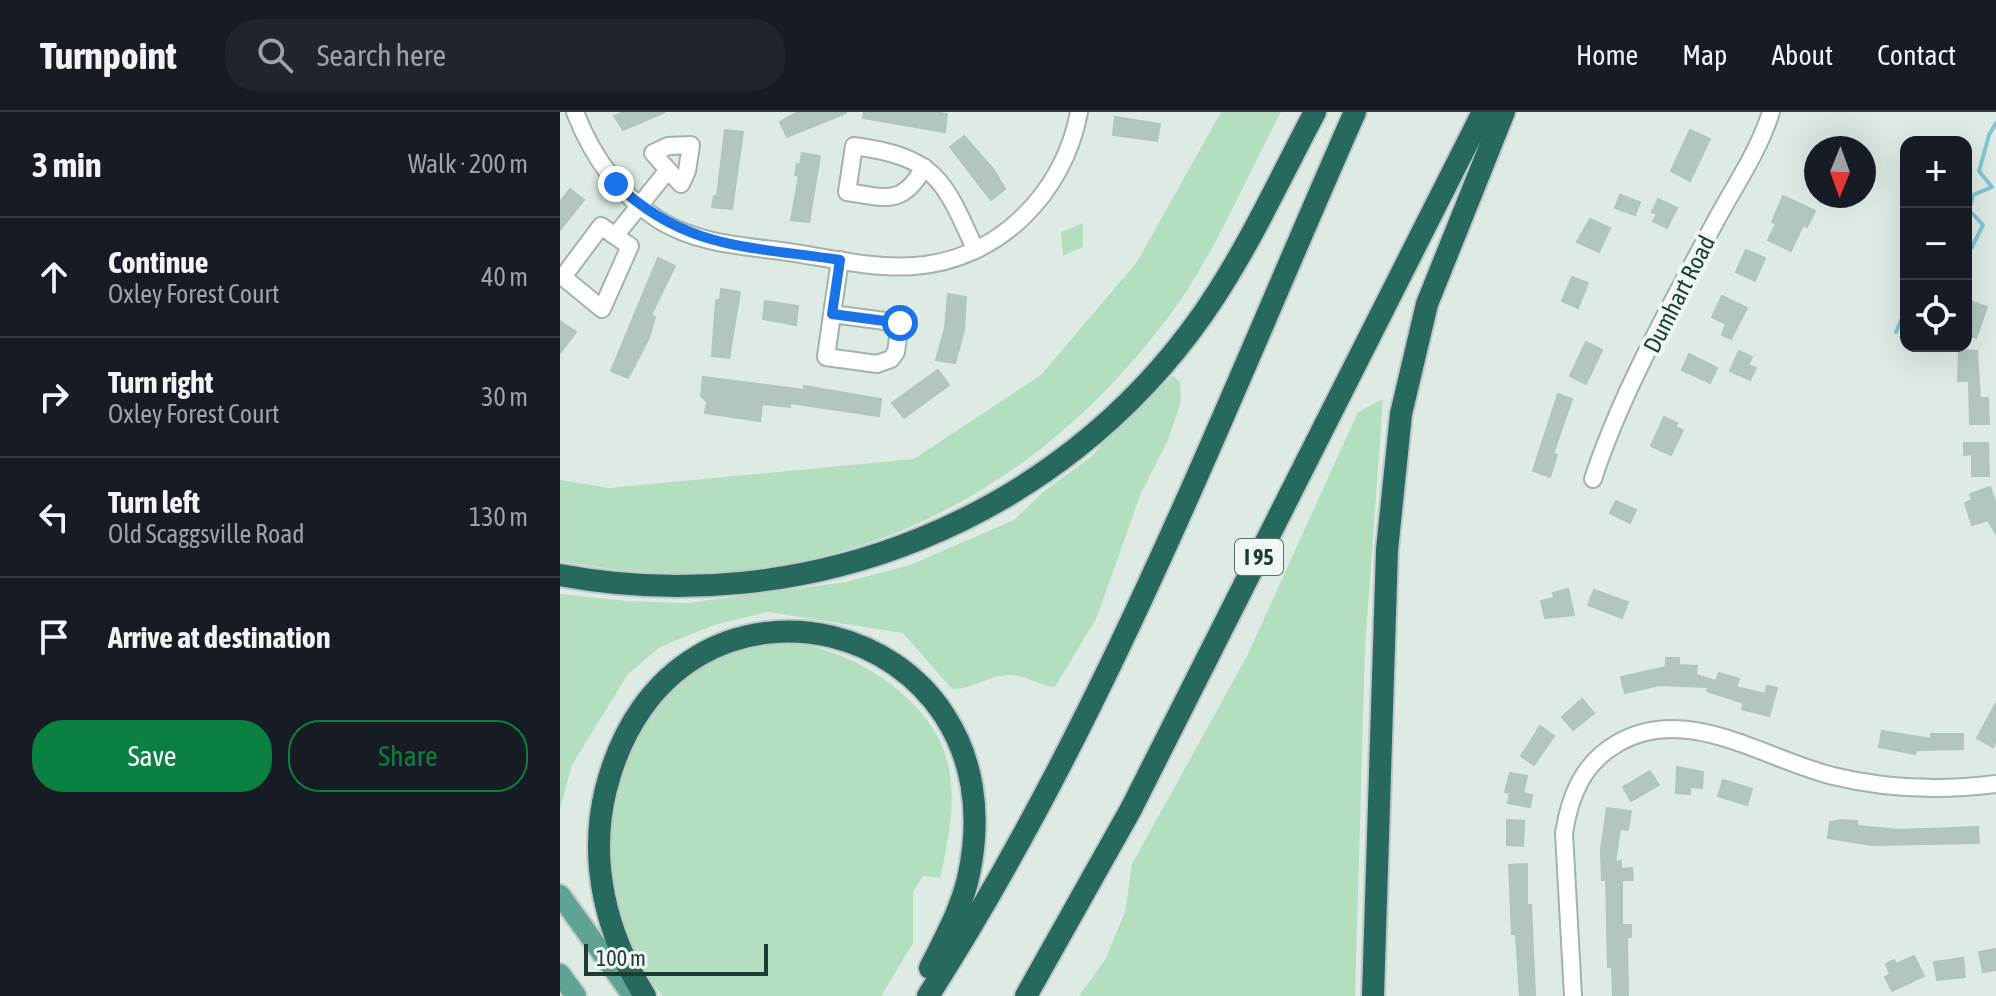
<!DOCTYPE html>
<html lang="en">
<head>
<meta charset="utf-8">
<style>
	body { margin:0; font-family:"Asap Condensed",sans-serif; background:#20242c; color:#f1f3f6 }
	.controls { position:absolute; right:24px; top:24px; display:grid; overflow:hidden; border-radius:16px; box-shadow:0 8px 32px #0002 }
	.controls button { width:72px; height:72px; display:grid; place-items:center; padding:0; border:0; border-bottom:2px solid #363941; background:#171b24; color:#f1f3f6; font:40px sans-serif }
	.compass { position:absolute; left:1244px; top:24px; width:72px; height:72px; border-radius:50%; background:#171b24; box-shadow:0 8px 32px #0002; rotate:181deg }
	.scale { position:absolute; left:24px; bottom:20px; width:184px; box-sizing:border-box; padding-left:8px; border:4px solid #1e3b34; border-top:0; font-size:22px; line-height:28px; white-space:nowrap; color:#1e3b34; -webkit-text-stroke:6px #eef7f3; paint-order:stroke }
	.stop { position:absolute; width:24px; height:24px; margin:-18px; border:6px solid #1a73e8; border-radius:50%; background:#fff }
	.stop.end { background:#1a73e8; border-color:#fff; box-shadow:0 2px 8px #0008 }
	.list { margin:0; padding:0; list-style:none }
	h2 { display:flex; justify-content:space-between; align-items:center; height:104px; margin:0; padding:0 32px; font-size:34px }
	h2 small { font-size:26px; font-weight:400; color:#9ea1a6 }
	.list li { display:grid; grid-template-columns:52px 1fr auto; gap:24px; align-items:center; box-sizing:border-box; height:120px; padding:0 32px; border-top:2px solid #363941 }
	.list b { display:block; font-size:30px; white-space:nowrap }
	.list p { margin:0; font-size:26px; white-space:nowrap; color:#9ea1a6 }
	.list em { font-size:26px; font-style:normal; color:#9ea1a6 }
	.actions { display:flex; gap:16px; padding:24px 32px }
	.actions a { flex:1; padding:18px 0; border:2px solid #0b8043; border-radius:32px; text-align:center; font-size:28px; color:#0b8043 }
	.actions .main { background:#0b8043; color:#fff }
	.icon { flex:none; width:44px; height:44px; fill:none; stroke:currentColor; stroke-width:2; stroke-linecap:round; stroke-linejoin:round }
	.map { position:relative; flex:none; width:1436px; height:884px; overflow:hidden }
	header { display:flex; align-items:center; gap:48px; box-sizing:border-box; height:112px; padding:0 40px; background:#171b24; border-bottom:2px solid #363941 }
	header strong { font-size:38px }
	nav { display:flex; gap:44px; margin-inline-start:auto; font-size:28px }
	.search { width:560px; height:72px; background:#20242c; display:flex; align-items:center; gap:20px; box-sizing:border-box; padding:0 28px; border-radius:32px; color:#9ea1a6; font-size:30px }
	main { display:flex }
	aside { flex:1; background:#171b24 }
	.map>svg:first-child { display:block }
</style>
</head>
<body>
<header>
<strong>Turnpoint</strong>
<div class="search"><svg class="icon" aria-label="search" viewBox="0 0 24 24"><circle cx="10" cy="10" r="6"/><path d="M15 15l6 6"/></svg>Search here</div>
<nav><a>Home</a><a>Map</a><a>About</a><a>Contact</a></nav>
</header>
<main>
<aside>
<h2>3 min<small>Walk · 200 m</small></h2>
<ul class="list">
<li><svg class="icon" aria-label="ahead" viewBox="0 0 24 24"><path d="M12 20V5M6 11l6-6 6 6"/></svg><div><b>Continue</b><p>Oxley Forest Court</p></div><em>40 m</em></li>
<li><svg class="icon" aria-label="right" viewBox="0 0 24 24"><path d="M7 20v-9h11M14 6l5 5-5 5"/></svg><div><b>Turn right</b><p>Oxley Forest Court</p></div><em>30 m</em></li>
<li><svg class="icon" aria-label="left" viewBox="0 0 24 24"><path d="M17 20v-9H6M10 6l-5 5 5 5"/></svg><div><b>Turn left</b><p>Old Scaggsville Road</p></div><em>130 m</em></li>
<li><svg class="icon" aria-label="arrive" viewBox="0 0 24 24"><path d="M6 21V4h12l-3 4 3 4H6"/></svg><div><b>Arrive at destination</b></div></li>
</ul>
<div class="actions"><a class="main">Save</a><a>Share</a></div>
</aside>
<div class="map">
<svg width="1436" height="884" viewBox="0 0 1436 884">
	<rect width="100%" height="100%" fill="#deebe5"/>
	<g fill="#b4dec0">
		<path d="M661,0H721C685,68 651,151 603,212C454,406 242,495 0,449V368L49,376L354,347L481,263L577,150Z"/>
		<polygon points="523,111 523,135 503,144 501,120"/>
		<path d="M613,264L620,270L621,290L608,328L581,381L537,505L495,575C478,574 466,562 447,563C428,564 411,578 392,577L343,521L208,500L154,513L100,535L68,562L12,653L0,697V482L66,489L128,491L286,470L350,453L454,408L483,380L531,345L566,305Z"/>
		<polygon points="823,287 805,536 795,884 519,884 545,848 565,800 572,752 687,544 798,300"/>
		<path d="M198,532C212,532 228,530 241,532C302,543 377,592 389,656C396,693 388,730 380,766L363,764L353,780V831L321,884H103L67,842L45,740L60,660L92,597L151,546Z"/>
	</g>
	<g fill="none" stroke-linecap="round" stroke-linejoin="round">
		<g stroke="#80c6d5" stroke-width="4">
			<polyline points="1406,138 1412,135 1423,113 1409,98 1413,83 1432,75 1419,59 1429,23 1436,11"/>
			<polyline points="1336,220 1346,197"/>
		</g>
	</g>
	<g fill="#b3c6be" stroke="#b0c5bc" stroke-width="2">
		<polygon points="64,0 105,0 63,18 54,4"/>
		<polygon points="238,0 286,0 286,1 227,25 220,10"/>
		<polygon points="304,0 373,0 387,2 385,20 303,6"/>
		<polygon points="555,5 600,12 597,29 553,23"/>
		<polygon points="165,18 183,20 172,97 152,95 154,84 157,84"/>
		<polygon points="1130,18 1150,27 1130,69 1111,59"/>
		<polygon points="404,24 434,58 445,77 431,88 390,35"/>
		<polygon points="242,41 260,44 249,110 231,108 239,64 235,63 237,52 240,53"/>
		<polygon points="10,77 24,88 0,118 0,90"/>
		<polygon points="1060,83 1080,90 1075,103 1055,96"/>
		<polygon points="1223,84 1255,99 1247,115 1243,113 1231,139 1208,128 1216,112 1212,110"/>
		<polygon points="1098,87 1117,96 1107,116 1093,109 1097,102 1092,100"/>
		<polygon points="1030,107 1050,116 1039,140 1017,130"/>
		<polygon points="1186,138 1205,146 1195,169 1176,160"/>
		<polygon points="98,146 115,154 91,203 95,205 89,226 68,266 51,259"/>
		<polygon points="1012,165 1028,171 1018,196 1002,189"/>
		<polygon points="161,177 180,180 169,246 152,244 156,188 160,188"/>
		<polygon points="388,182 406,185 404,218 395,251 376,248 385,216"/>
		<polygon points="1162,184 1187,196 1171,227 1162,223 1166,212 1152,205"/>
		<polygon points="205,189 238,194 236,213 203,207"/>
		<polygon points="1410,189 1427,195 1416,226 1406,222"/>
		<polygon points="0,209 16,220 0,241"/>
		<polygon points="1026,230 1042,238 1026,272 1010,264"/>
		<polygon points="1399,238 1417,239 1420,286 1428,286 1429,312 1410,312 1409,269 1398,269"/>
		<polygon points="1179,239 1192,245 1188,253 1196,256 1190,268 1170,259"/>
		<polygon points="1129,242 1157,256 1150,271 1122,258"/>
		<polygon points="378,258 389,273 344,306 332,291"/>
		<polygon points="143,265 244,278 244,274 321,287 319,304 230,291 230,295 202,292 200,309 145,301 147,290 141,284"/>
		<polygon points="998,282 1012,287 993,342 997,343 990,365 973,359"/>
		<polygon points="1104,305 1117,311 1115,315 1123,318 1111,343 1091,334"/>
		<polygon points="1404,331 1428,331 1429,364 1412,364 1412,342 1404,343"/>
		<polygon points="1430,375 1436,392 1436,422 1428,408 1412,413 1405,391 1412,388 1410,382"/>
		<polygon points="1056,389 1076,398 1070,411 1050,401"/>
		<polygon points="1008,477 1014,503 985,506 981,489 994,486 993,481"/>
		<polygon points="1034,478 1068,490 1062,506 1028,493"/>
		<polygon points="1106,546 1119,546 1119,553 1137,554 1136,563 1156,569 1159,561 1179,567 1176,575 1205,582 1207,574 1217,576 1209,604 1182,597 1184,591 1147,579 1148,575 1099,573 1065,581 1061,565 1106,555"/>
		<polygon points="1022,587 1034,601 1013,618 1002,605"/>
		<polygon points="1436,591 1436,629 1433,635 1417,626"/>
		<polygon points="980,614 994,624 974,653 961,644"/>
		<polygon points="1322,619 1371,627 1371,622 1403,622 1403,637 1356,638 1355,642 1319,635"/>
		<polygon points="1117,655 1143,660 1142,676 1130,675 1130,682 1116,681"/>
		<polygon points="1090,659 1099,673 1071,689 1063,675"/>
		<polygon points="950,661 967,664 963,681 972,683 970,695 948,691 950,681 945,680"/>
		<polygon points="1163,668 1192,677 1187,693 1158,684"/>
		<polygon points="1047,696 1071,699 1068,718 1060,717 1055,750 1061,749 1061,757 1072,756 1073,768 1062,768 1062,813 1071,813 1071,825 1067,825 1068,884 1053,884 1052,855 1048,855 1046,768 1042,768 1041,737"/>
		<polygon points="947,708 964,709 963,734 947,733"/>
		<polygon points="1281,708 1297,709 1297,714 1339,718 1418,715 1419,731 1312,733 1268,726 1270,710"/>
		<polygon points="967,752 967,793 971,793 975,884 960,884 956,822 952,822 949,753"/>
		<polygon points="1436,837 1436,858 1423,860 1419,840"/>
		<polygon points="1354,844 1364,864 1332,879 1325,865 1330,862 1326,852 1334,848 1336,852"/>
		<polygon points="1403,846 1405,865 1377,868 1374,850"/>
	</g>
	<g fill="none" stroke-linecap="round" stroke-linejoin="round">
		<defs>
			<g id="minor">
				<path d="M15,0C32,44 58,82 99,108C137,132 185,134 228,140C269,146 313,157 354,154C439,148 504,81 519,0"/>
				<path d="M364,55C343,94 326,86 287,80L294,34C375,45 384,67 415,137"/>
				<polyline points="55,124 70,134 42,197 3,165 41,114 55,124 108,58 93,41 108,34 131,33 127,59 121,72 108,58"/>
				<polyline points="272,202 266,245 317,252 331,247 336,240 340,211 272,202 280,148"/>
				<path d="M1033,367C1062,279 1110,195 1153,114C1173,76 1198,41 1211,0"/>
				<path d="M1013,884L1004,721C1010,683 1023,651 1058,631C1127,591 1204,647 1273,664C1326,677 1382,679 1436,672"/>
			</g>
			<g id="major">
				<polyline points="0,783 73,884"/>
				<polyline points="0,862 16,884"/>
			</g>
			<g id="highway">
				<path d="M0,463C246,509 499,408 643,202C687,139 719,68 755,0"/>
				<path d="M85,884C46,822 28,749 46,677C112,416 463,504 409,762C402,796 385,826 370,856"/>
				<path d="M368,884C545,608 663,299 795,0"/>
				<polyline points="466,884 571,697 923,0"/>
				<polyline points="813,884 827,438 841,302 867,192 944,0"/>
			</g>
		</defs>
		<use href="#minor" stroke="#a1b3ac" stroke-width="20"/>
		<use href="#major" stroke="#c0c8c6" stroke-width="24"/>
		<use href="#highway" stroke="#c0c8c6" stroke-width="26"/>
		<use href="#minor" stroke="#fff" stroke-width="16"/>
		<use href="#major" stroke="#5fa493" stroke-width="20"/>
		<use href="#highway" stroke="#28695d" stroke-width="22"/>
	</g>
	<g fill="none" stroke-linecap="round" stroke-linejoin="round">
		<path stroke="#1a73e8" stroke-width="10" d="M56,72C126,138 189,134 280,148L272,202L340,211"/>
	</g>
	<g text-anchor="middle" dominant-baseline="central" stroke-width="8" stroke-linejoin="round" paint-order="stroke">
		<rect fill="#eef7f3" stroke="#5c736d" stroke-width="2" x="675" y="427" width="48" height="36" rx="6"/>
		<g font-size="22" font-weight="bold" fill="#1e3b34">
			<text x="699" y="445">I 95</text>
		</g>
		<g font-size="24" fill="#1e3b34" stroke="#eef7f3">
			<text transform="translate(1119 182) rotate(-63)">Dumhart Road</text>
		</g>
	</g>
</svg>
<div class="controls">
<button>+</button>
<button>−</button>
<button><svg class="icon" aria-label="locate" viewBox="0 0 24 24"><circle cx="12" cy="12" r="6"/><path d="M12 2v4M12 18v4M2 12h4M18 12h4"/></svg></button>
</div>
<svg class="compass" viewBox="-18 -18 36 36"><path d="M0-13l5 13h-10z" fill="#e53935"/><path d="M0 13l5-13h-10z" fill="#9ea1a6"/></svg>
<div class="scale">100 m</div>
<div class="stop" style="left:340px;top:211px"></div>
<div class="stop end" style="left:56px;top:72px"></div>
</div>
</main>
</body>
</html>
